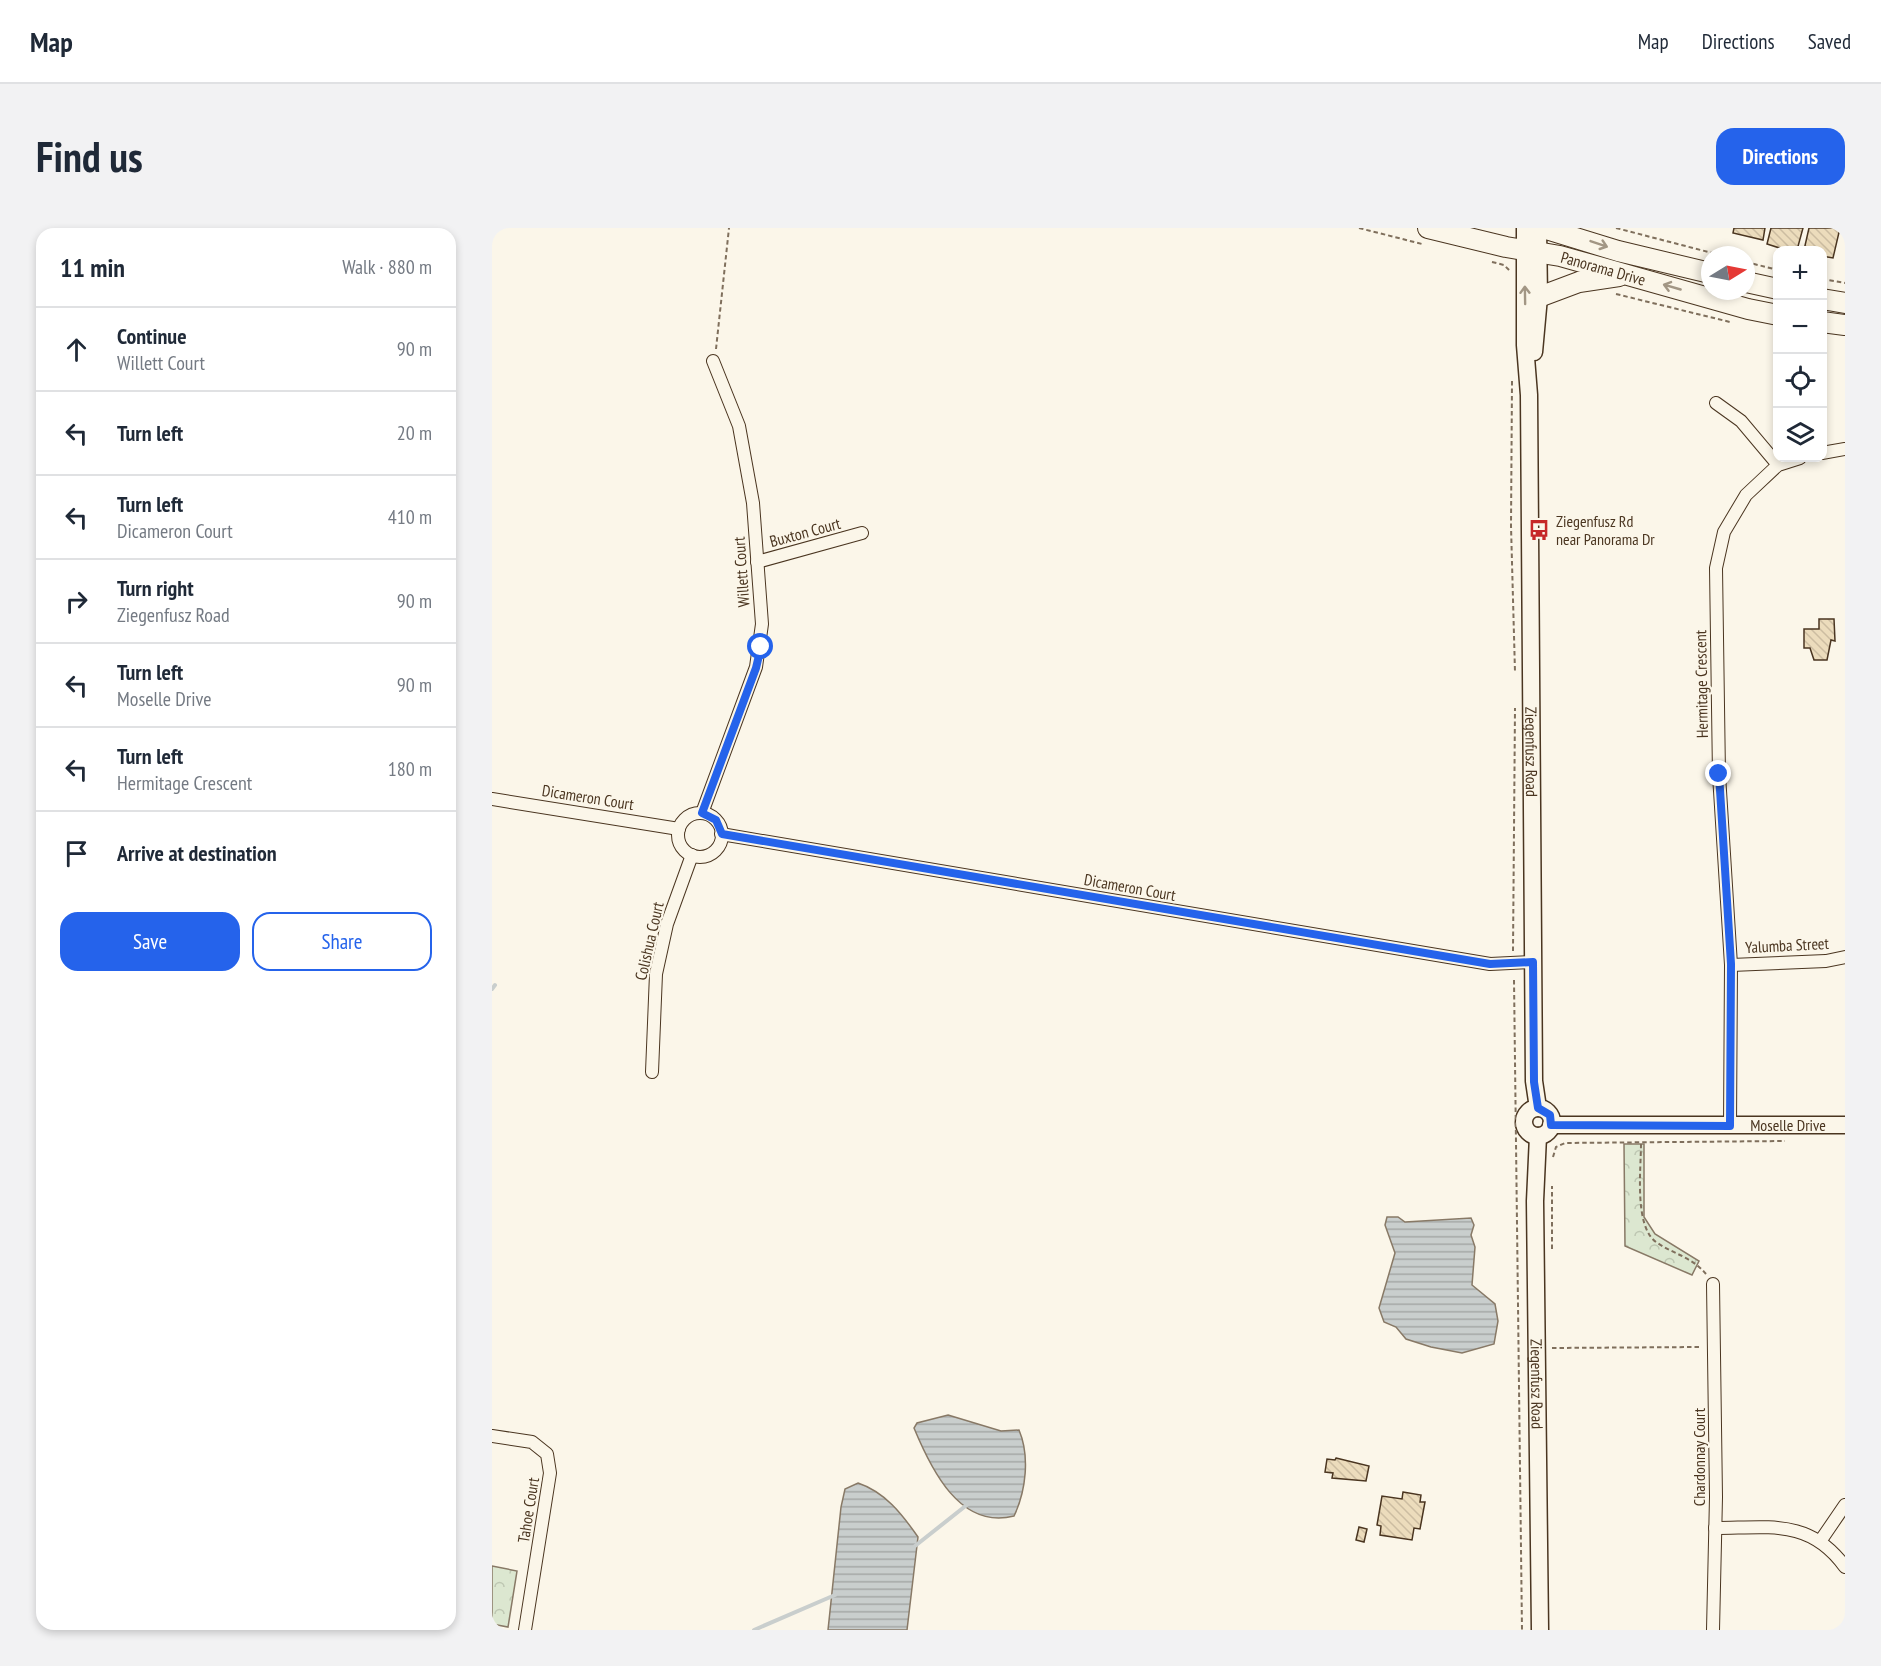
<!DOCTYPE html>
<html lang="en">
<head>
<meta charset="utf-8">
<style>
	body { margin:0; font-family:"PT Sans Narrow",sans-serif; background:#f2f2f3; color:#1f2937 }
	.controls { position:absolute; right:18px; top:18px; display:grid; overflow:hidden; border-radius:12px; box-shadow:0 3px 9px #0003 }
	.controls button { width:54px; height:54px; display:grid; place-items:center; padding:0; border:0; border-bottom:2px solid #e0e1e3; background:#fff; color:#1f2937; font:30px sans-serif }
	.compass { position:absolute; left:1209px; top:18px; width:54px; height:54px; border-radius:50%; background:#fff; box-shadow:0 3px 9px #0003; rotate:80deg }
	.stop { position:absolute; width:18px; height:18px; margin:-14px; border:4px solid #2563eb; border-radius:50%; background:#fff }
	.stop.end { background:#2563eb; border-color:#fff; box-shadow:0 2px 6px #0008 }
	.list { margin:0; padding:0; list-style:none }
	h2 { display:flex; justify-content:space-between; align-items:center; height:78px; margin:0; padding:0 24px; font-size:26px }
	h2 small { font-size:20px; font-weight:400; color:#747a83 }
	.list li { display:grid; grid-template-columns:39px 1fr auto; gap:18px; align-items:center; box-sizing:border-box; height:84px; padding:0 24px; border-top:2px solid #e0e1e3 }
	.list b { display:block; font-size:22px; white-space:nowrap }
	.list p { margin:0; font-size:20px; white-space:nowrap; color:#747a83 }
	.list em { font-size:20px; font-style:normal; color:#747a83 }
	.actions { display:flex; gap:12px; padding:18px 24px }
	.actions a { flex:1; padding:14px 0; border:2px solid #2563eb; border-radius:18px; text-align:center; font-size:21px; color:#2563eb }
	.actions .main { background:#2563eb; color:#fff }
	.icon { flex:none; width:33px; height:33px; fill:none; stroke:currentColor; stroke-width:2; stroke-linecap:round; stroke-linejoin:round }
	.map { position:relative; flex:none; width:1353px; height:1402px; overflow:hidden; border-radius:18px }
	header { display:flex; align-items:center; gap:36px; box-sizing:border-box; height:84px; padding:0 30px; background:#fff; border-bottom:2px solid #e0e1e3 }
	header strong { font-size:28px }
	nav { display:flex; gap:33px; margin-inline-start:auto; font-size:21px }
	.intro { display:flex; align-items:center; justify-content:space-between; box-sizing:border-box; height:144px; padding:0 36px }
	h1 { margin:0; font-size:42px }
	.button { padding:15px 27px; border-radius:18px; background:#2563eb; color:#fff; font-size:21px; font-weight:700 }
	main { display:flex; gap:36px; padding:0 36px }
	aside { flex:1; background:#fff; border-radius:18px; box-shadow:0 3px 9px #0003 }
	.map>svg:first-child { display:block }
</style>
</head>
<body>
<header>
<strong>Map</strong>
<nav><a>Map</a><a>Directions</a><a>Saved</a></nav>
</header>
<div class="intro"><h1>Find us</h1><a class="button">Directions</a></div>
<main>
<aside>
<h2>11 min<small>Walk · 880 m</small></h2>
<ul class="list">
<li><svg class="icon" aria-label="ahead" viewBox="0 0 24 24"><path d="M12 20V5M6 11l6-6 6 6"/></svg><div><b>Continue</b><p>Willett Court</p></div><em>90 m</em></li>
<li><svg class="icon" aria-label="left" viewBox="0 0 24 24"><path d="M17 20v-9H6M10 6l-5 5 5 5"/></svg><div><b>Turn left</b></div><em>20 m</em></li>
<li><svg class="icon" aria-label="left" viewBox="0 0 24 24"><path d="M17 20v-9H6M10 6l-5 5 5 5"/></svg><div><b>Turn left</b><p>Dicameron Court</p></div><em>410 m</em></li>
<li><svg class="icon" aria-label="right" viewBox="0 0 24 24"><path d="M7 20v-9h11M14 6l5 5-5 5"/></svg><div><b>Turn right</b><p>Ziegenfusz Road</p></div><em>90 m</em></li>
<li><svg class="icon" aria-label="left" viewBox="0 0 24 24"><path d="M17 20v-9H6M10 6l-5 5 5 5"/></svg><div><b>Turn left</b><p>Moselle Drive</p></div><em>90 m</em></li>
<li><svg class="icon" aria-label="left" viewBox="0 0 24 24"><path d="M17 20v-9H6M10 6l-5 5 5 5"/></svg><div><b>Turn left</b><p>Hermitage Crescent</p></div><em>180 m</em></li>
<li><svg class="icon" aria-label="arrive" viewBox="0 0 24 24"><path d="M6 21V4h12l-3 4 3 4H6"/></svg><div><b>Arrive at destination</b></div></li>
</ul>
<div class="actions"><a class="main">Save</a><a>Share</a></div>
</aside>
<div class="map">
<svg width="1353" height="1402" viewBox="0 0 1353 1402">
	<defs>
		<pattern id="forest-crowns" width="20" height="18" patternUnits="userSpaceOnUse" patternTransform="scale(1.5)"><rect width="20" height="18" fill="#dce7d0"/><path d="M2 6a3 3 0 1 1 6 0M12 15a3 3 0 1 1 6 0" fill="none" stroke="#bec7b2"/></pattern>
		<pattern id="water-rules" width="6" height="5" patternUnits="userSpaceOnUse" patternTransform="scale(1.5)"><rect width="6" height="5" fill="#c9cecd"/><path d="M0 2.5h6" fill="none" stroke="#a5a8a6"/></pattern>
		<pattern id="building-back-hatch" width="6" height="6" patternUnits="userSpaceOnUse" patternTransform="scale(1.5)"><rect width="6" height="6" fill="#ecdcbc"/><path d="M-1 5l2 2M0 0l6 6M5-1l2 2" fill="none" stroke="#ccbda1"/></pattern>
	</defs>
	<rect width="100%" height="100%" fill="#fbf6e9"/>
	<g fill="url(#forest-crowns)" stroke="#887966" stroke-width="1.5">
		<polygon points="1132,916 1152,916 1152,989 1163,1006 1207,1033 1200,1047 1133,1018"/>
		<polygon points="0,1338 25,1343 16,1399 0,1396"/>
	</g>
	<g fill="url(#water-rules)" stroke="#887966" stroke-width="1.5">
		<polygon points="895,989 906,989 913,994 979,990 982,997 979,1007 983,1019 980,1057 1003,1076 1006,1093 1002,1116 970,1125 939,1119 914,1111 904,1099 892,1094 887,1080 903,1025 893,997"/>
		<path d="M456,1187L509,1203L527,1202C538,1228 534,1263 522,1288C468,1302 439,1241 422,1200L425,1195Z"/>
		<path d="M366,1255C393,1264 410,1286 426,1309L415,1402H336L349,1279L353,1261Z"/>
	</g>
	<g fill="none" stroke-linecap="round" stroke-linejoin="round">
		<g stroke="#c9cecd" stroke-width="4">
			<polyline points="0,761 3,757"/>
			<polyline points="423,1318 476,1276"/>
			<polyline points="262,1402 343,1367"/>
		</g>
	</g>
	<g fill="url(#building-back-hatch)" stroke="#4a3520" stroke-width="1.5">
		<polygon points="1242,0 1273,0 1271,12 1241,5"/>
		<polygon points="1279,0 1311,0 1305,22 1294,22 1275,16"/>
		<polygon points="1317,0 1348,0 1341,30 1330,28 1330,22 1312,22"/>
		<polygon points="1327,391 1342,391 1343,413 1339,412 1335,432 1322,432 1318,420 1312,420 1312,401 1327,401"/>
		<polygon points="844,1230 877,1238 874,1253 840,1250 841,1245 833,1244 835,1231 843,1232"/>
		<polygon points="911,1264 929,1267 928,1274 933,1274 928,1301 922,1300 920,1312 888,1307 889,1298 885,1297 890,1268 910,1271"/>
		<polygon points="867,1299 875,1301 872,1314 864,1312"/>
	</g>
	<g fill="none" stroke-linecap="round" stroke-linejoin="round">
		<defs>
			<g id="street">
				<polyline points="1224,175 1249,193 1286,237"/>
				<polyline points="1330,225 1353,221"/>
				<polyline points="265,334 370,305"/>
				<polyline points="0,571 187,601"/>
				<polyline points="210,585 264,439 270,396 261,275 247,198 221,133"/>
				<circle cx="208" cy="607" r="22"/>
				<polyline points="229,606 998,736 1041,734"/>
				<polyline points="1239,737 1334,733 1353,729"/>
				<polyline points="160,844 164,746 175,696 200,627"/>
				<polyline points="1238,898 1239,737 1227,547 1224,340 1232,304 1254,267 1286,237 1308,230"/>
				<polyline points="0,1208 40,1214 55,1226 58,1245 33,1402"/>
				<path d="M1223,1300C1276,1300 1318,1290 1353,1339"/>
				<polyline points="1329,1312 1353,1277"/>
				<polyline points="1221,1402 1224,1269 1221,1056"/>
			</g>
			<g id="secondary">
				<path id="s1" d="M1033,0V117L1037,167L1042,853L1046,880"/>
				<polyline points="1042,124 1047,69 1046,0"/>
				<circle cx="1046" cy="894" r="14"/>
				<path id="s2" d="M1059,897H1353"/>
				<path id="s3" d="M1046,908L1043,973L1048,1402"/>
			</g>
			<g id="primary">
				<path id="s4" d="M936,0L1014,19L1068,28L1256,81L1286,87"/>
				<polyline points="1051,0 1126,23 1218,45"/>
				<polyline points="1254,54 1286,61"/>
				<polyline points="1047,69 1087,54 1127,48"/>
				<polyline points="1330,71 1353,75"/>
				<polyline points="1330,94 1353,97"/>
			</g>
		</defs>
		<use href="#street" stroke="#4a3520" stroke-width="14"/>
		<use href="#secondary" stroke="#4a3520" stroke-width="19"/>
		<use href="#primary" stroke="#4a3520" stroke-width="22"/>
		<g stroke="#7f6f5c" stroke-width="2" stroke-dasharray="4.5 3" stroke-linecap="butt">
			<polyline points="867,0 930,16"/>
			<polyline points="1124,0 1228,27"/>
			<polyline points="1000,34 1012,37 1018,43"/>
			<polyline points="1254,34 1286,42"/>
			<polyline points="1330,51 1353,55"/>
			<polyline points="1124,66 1238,94"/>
			<polyline points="224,121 237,0"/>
			<polyline points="1020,153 1019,298 1023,444"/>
			<polyline points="1021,723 1023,480"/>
			<polyline points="1022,752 1030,1402"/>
			<path d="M1149,916C1149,941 1142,998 1164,1014C1181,1026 1200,1029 1214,1046"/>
			<polyline points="1061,929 1064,919 1073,915 1293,913"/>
			<polyline points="1060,1021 1060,958"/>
			<polyline points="1060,1120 1210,1119"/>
		</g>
		<use href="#street" stroke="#fbf6e9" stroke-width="12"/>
		<use href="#secondary" stroke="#fbf6e9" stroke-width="16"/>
		<use href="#primary" stroke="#fbf6e9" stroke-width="20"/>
	</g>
	<defs><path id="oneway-shaft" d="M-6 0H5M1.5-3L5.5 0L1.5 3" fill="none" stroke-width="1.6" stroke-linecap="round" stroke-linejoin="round" transform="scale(1.5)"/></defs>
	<g stroke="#a29684">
		<use href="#oneway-shaft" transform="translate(1107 16) rotate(19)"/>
		<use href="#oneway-shaft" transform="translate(1180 59) rotate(-164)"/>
		<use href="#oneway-shaft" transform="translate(1033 67) rotate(-91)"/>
	</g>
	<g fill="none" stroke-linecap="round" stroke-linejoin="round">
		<polyline stroke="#2563eb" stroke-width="8" points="269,419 264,440 210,585 224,592 230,606 998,736 1041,734 1042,854 1046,880 1058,887 1059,897 1238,898 1239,736 1227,546"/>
	</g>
	<defs>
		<symbol id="bus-bare" viewBox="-9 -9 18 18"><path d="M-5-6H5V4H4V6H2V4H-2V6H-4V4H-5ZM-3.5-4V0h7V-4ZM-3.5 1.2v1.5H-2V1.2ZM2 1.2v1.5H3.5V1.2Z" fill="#c62828" stroke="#fbf6e9" stroke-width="2.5" paint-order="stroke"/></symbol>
	</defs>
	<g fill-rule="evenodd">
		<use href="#bus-bare" x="1032" y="287" width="30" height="30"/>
	</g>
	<g text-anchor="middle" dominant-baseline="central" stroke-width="4.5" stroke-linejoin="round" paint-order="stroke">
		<g font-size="16" fill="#4a3520" stroke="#fbf6e9">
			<text stroke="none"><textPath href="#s4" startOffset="180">Panorama Drive</textPath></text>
			<text transform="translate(313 304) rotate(-15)">Buxton Court</text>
			<text transform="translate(249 344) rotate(-94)">Willett Court</text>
			<text transform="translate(1209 456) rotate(-91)">Hermitage Crescent</text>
			<text stroke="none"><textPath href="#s1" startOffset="524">Ziegenfusz Road</textPath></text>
			<text transform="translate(96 569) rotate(9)">Dicameron Court</text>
			<text transform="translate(638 659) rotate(10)">Dicameron Court</text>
			<text transform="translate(157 713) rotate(-77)">Colishua Court</text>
			<text transform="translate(1295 717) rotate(-3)">Yalumba Street</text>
			<text stroke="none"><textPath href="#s2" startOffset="237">Moselle Drive</textPath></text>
			<text stroke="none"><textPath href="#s3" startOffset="248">Ziegenfusz Road</textPath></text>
			<text transform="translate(1207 1229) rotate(-90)">Chardonnay Court</text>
			<text transform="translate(36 1282) rotate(-81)">Tahoe Court</text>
		</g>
		<g font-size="16" fill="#4a3520" stroke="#fbf6e9" text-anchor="start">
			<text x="1064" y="293">Ziegenfusz Rd<tspan x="1064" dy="18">near Panorama Dr</tspan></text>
		</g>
	</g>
</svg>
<div class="controls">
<button>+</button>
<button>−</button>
<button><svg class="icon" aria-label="locate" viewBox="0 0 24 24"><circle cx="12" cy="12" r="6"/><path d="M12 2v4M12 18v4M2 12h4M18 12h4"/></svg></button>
<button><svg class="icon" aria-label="layers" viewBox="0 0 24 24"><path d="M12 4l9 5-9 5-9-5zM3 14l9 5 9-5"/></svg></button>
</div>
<svg class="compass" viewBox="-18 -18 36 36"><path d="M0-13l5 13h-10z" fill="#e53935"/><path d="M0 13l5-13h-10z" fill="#747a83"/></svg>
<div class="stop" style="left:269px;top:419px"></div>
<div class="stop end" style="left:1227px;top:546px"></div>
</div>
</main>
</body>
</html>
